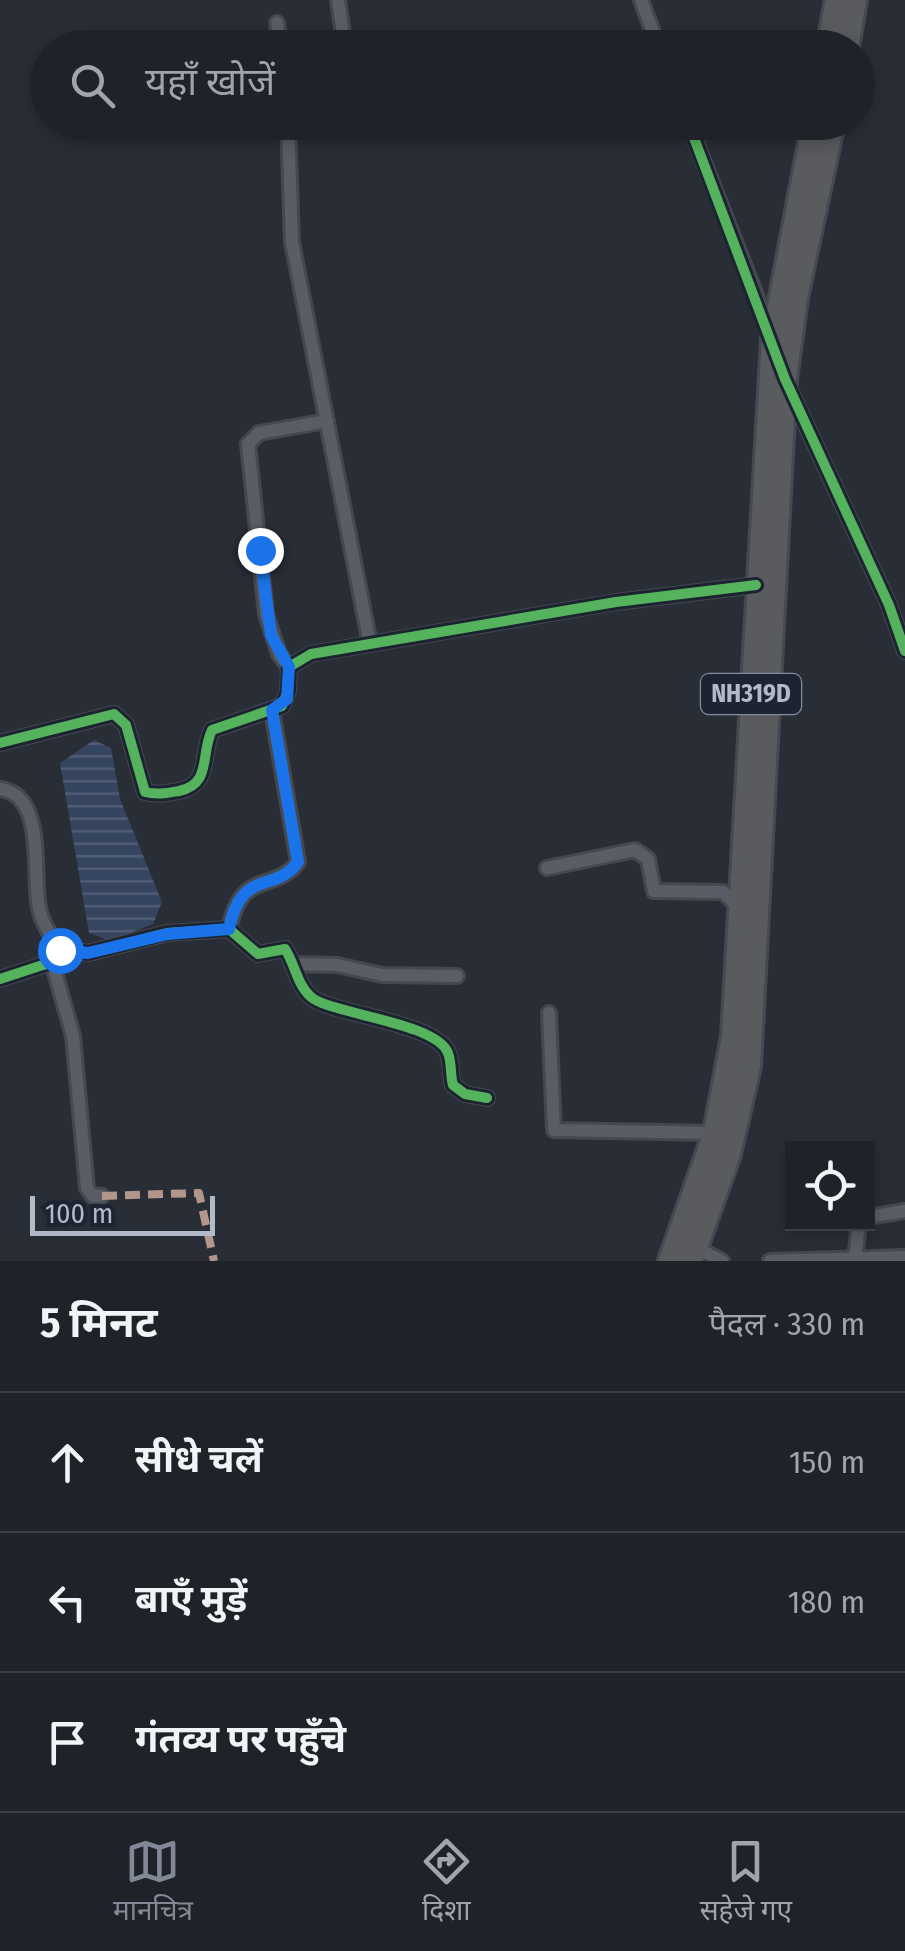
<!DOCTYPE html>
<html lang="hi">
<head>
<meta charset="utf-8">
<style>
	body { margin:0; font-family:"Fira Sans Condensed","Noto Sans Devanagari",sans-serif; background:#272a30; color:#f1f3f6 }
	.controls { position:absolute; right:30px; bottom:30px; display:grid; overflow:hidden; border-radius:0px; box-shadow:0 5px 15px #0003 }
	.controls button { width:90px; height:90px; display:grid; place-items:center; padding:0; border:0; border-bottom:2px solid #3c3f45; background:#1f2228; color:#f1f3f6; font:50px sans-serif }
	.scale { position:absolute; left:30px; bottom:25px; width:185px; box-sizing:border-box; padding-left:10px; border:5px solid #b2b9c8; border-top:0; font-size:28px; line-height:35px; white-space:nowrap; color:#b2b9c8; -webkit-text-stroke:8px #1c2331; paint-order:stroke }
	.stop { position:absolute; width:30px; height:30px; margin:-22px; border:8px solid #1a73e8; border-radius:50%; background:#fff }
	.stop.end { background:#1a73e8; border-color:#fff; box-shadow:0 2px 10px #0008 }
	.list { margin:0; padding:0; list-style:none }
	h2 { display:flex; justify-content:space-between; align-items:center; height:130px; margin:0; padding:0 40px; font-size:42px }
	h2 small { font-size:32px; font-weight:400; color:#a1a4a8 }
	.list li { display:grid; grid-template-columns:65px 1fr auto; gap:30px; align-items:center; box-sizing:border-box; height:140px; padding:0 40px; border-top:2px solid #3c3f45 }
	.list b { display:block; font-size:38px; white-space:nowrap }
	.list em { font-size:32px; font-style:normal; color:#a1a4a8 }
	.icon { flex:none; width:55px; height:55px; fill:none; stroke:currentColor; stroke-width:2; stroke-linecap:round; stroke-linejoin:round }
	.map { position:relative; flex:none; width:905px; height:1261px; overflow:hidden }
	.search { position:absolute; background:#1f2228; box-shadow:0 5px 15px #0003; left:30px; right:30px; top:30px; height:110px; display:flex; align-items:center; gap:25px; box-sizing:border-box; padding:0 35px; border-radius:55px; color:#a1a4a8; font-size:38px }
	.sheet { height:550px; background:#1f2228 }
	nav { display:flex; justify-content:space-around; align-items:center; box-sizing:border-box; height:140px; border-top:2px solid #3c3f45; background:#1f2228; font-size:28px; color:#a1a4a8 }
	nav a { display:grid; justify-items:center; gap:5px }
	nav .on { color:#828895 }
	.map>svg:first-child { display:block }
</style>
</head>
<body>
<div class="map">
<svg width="905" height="1261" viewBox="0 0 905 1261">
	<defs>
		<pattern id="water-rules" width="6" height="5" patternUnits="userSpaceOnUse" patternTransform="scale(2.5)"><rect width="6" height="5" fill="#35445f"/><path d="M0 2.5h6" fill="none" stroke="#505d74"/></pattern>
	</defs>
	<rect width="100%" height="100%" fill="#292d36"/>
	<polygon fill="url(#water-rules)" points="94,740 111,748 120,799 162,902 153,924 110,941 89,933 60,763"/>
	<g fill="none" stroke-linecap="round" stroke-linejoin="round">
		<defs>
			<g id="street">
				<polyline points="338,0 345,48"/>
				<polyline points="641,0 659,48"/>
				<polyline points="277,23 280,48"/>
				<polyline points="288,122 292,242 370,644"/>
				<polyline points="688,122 770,331"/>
				<polyline points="789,388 889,605 905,651"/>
				<polyline points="289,667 279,654 266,614 248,444 259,433 327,421"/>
				<path d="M0,743L114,714L126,725L145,792C157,795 167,793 179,791C212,784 200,755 212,730L282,706L288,691L289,667L311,654L616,602L756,585"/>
				<path d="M0,789C47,795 32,875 39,908C42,924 52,937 61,950"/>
				<polyline points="547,868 635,850 648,859 654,891 723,892 739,908"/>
				<path d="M229,929C242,867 274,894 298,862L272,711"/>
				<polyline points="52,962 73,1036 87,1188 93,1196 102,1196"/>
				<polyline points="292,964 337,965 382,975 457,976"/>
				<path d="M0,979L52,962L65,949L88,953L167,933L229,929L258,954L285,949C295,964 297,985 311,997C330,1014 436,1022 448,1053C452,1063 450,1075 453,1085L465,1094L487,1098"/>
				<polyline points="549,1013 554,1130 715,1133"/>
				<polyline points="868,1217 905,1211"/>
				<polyline points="693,1246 722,1261"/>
				<polyline points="855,1258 859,1224"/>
				<polyline points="770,1261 905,1257"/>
			</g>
			<g id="highway">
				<polyline points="828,48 837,0"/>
				<polyline points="847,48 855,0"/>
				<polyline points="670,1261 715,1133 733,1036 773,339 814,122"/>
				<polyline points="691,1261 729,1154 749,1066 785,379 796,298 833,122"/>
			</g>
		</defs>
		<use href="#street" stroke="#45484f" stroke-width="18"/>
		<use href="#highway" stroke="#464951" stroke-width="28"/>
		<use href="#street" stroke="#595d65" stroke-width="12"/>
		<use href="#highway" stroke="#595b5f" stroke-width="22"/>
		<polyline stroke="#b2968c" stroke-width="8" stroke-dasharray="15 8" stroke-linecap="butt" points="102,1196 199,1193 214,1261"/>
		<defs>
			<g id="cycleway">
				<polyline points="688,122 785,379 889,605 905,651"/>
				<path d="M0,743L114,714L126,725L145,792C157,795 167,793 179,791C212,784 200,755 212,730L282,706L288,691L289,667L311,654L616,602L756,585"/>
				<path d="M0,979L52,962L65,949L88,953L167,933L229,929L258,954L285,949C295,964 297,985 311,997C330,1014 436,1022 448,1053C452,1063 450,1075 453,1085L465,1094L487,1098"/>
			</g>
		</defs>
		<use href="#cycleway" stroke="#1c2331" stroke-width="16"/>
		<use href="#cycleway" stroke="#56b35d" stroke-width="10"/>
	</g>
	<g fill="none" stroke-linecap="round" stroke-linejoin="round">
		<path stroke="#1a73e8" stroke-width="12" d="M60,950L88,953L168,934L229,929C242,867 275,894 298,862L272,710L287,699L289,667L271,635L260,550"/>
	</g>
	<g text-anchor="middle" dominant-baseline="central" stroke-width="10" stroke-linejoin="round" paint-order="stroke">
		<rect fill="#1c2331" stroke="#858c9b" stroke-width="2.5" x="701" y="674" width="100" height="40" rx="8"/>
		<g font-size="25" font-weight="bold" fill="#b2b9c8">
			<text x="751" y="694">NH319D</text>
		</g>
	</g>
</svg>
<div class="controls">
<button><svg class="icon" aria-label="locate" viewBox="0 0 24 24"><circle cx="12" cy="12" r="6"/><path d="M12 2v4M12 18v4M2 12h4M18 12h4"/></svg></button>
</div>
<div class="scale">100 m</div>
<div class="stop" style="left:60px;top:950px"></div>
<div class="stop end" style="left:260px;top:550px"></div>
<div class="search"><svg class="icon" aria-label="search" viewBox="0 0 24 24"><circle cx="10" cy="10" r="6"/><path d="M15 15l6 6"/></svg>यहाँ खोजें</div>
</div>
<section class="sheet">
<h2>5 मिनट<small>पैदल · 330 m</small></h2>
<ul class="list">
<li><svg class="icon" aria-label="ahead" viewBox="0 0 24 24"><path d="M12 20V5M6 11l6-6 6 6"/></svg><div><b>सीधे चलें</b></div><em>150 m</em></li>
<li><svg class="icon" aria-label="left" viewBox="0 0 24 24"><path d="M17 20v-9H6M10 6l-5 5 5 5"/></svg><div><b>बाएँ मुड़ें</b></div><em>180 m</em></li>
<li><svg class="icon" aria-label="arrive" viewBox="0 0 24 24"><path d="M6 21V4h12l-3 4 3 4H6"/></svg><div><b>गंतव्य पर पहुँचे</b></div></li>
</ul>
</section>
<nav>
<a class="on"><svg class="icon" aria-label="map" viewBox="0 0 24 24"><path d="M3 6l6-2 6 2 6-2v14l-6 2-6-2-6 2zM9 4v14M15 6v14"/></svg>मानचित्र</a>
<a><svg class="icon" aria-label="directions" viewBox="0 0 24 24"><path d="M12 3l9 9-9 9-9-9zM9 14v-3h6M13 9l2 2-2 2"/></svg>दिशा</a>
<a><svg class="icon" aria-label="saved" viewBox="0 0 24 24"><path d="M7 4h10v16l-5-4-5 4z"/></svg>सहेजे गए</a>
</nav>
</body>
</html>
